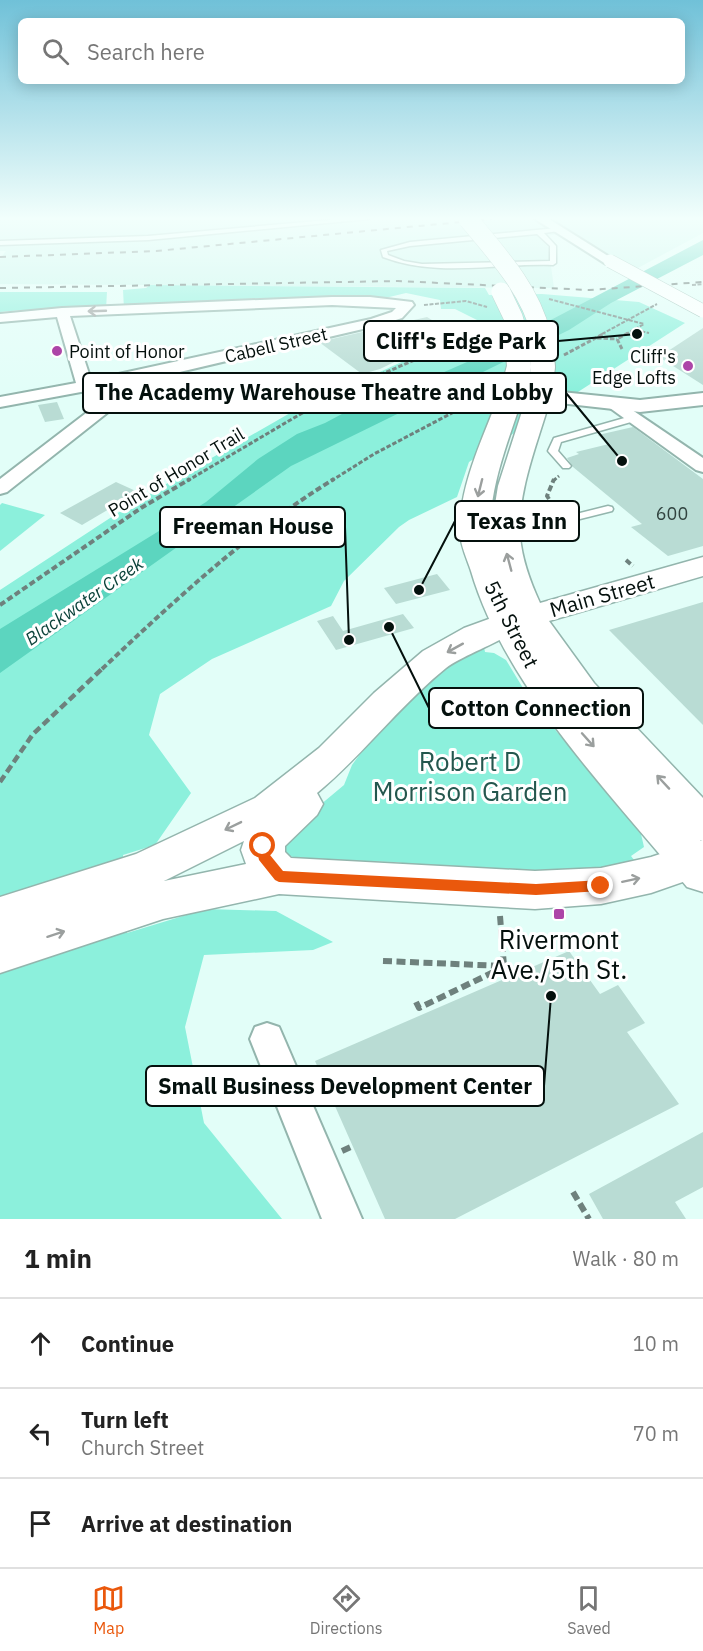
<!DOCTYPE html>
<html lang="en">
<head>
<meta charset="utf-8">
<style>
	body { margin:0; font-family:"IBM Plex Sans",sans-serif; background:#f2f2f2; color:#222 }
	.stop { position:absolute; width:18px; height:18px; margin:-14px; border:4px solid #ea580c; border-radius:50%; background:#fff }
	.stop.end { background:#ea580c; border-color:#fff; box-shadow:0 2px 6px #0008 }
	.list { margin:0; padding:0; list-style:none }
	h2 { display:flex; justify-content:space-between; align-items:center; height:78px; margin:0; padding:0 24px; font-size:26px }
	h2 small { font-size:20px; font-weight:400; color:#767676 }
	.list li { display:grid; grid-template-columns:39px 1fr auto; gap:18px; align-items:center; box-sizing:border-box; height:90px; padding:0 24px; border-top:2px solid #e0e0e0 }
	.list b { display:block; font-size:22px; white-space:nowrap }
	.list p { margin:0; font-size:20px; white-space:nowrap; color:#767676 }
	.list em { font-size:20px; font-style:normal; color:#767676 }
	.icon { flex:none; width:33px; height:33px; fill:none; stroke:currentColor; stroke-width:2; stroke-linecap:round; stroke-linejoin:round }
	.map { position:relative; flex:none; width:703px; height:1219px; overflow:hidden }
	.search { position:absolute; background:#fff; box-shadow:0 3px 15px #0003; left:18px; right:18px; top:18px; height:66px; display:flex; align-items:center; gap:15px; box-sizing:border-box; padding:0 21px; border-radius:9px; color:#767676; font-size:22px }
	.sheet { height:348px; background:#fff }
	nav { display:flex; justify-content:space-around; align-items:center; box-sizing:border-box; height:84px; border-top:2px solid #e0e0e0; background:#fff; font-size:16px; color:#767676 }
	nav a { display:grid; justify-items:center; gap:3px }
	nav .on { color:#ea580c }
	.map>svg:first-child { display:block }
</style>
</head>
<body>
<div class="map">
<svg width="703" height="1219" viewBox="0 0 703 1219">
	<rect width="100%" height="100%" fill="#e2fef8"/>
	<polygon fill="#c9f6ec" points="0,219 703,219 703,233 636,269 567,232 547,236 554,288 0,284 0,259 6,251 0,251"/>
	<g fill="#8cf0dc">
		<polygon points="150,285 485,288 489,295 542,294 639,302 685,323 469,462 457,497 409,520 399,527 344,581 331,606 212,659 160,694 149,735 191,793 155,845 123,855 127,933 206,909 276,911 333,942 313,950 204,955 185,1027 204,1123 282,1219 0,1219 0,590 133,503 325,393 360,381 485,324 455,309 441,309 440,300 406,293 381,299 124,309 123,290 146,288"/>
		<polygon points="0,292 107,292 106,309 34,313 22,310 0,312"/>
		<polygon points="2,503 45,515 0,551 0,505"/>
		<polygon points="484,647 485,652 494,653 506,660 526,693 557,732 641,834 644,847 631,856 638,865 574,874 459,871 395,862 300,860 283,853 283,836 344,785 352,765 360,754 410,698 454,661"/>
	</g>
	<polygon fill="#5cd5bf" points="703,240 703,255 611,303 569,330 291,466 0,673 0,629 206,502 258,459 297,434 325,423 372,398 435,376 490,352"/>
	<g fill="#b9dcd4">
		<polygon points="427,317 448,330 402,341 417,351 380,369 362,374 319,342"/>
		<polygon points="703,328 703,385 659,357"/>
		<polygon points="57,402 64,419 45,422 38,405"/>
		<polygon points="633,427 703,479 703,546 668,556 631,527 642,524 573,467 567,458 579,454 576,452 609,444 598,435"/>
		<polygon points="116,482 138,492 82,525 60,513"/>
		<polygon points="437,574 450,590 396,604 384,588"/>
		<polygon points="703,602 703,725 609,630"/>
		<polygon points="403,614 414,628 336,650 317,621 333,616 343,631"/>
		<polygon points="569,951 600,994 618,985 645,1023 627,1032 679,1104 455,1219 385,1219 315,1061"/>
		<polygon points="703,1132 703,1187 675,1202 686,1219 603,1219 589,1194"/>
	</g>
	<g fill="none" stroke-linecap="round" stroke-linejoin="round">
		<defs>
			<g id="service">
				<polygon points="340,219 369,219 148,240 0,245 0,241 148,236"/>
				<path d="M557,228L559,229V231L544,233L556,246V263L553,265C496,263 438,278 383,257L381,250L410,242ZM537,234L550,246V261L422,264L404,261L388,255L387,251L410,246Z"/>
				<polygon points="635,415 640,418 638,420 561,442 558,451 571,466 569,468 563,468 548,451 554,438"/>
				<polygon points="608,506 612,507 613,509 612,511 552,526 506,522 501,519 506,516 552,520"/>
			</g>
			<g id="minor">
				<polygon points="535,219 549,219 616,261 614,264 606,264"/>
				<path d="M332,297H370L412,302L414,305L402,318L380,325L150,379L7,492L0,494V479L124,384L0,407V397L76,383L57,317L0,322V314L62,308ZM332,305L396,308L392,312L371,319L91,380L70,316Z"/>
				<polygon points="616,399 703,458 703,472 696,470 610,408 608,404 610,400"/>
				<polygon points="267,1023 279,1027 362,1219 322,1219 250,1039 255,1027"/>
			</g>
			<polygon id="tertiary" points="512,387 640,400 703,393 703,405 640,412 505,397 502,393 505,389"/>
			<path id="secondary" d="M508,612L520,616L525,623C515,637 464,654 446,668C399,706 363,755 317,793L323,804L317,815L285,846V852L291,858L535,871L601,868L651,857L703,840V875L651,893L601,904L535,909L279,894L163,919L0,973V897L136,854L255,798L319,748L374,693L423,651L464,628ZM244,841L241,850L246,864L164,881Z"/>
			<path id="primary" d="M512,386L520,388L524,393C509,439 489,486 490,535L498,486L527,396L530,391L539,389L548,391L551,396C539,440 517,490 520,536C522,560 530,581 540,603L703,557V576L549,621L594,683L703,798V841L700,840L703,844V892L687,887C611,794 505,687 471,571C467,559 460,544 460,532C459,485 484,436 500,393L504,388Z"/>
		</defs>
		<use href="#service" stroke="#93b5ad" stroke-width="3"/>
		<use href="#minor" stroke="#93b5ad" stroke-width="4"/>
		<use href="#tertiary" stroke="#93b5ad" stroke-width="4"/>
		<use href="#secondary" stroke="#93b5ad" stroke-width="3"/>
		<use href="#primary" stroke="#93b5ad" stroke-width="3"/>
		<g stroke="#6e817d" stroke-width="2" stroke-dasharray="4 1.5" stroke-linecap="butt">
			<polyline points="692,285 703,284"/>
			<polyline points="549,299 644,324 626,334"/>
			<polyline points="424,305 466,301 487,307"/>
			<polyline points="636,330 649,333"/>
			<polyline points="473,334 497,324"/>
			<polyline points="602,334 657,304"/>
		</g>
		<g stroke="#6e817d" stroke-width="3" stroke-dasharray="4.5 2" stroke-linecap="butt">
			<polyline points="597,338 617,339"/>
			<polyline points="622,349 617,339 628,333"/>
			<polyline points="564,355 605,333"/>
			<polyline points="187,481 331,396 477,333"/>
			<polyline points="331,481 374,454 488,394"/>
			<polyline points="553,481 559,476"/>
		</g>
		<g stroke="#6e817d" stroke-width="4" stroke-dasharray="6 3" stroke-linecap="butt">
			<polyline points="549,499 547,496 554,479"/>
			<polyline points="626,560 633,566"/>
			<polyline points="0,605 141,508 190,479"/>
			<path d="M102,669C175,600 248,532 334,479"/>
		</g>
		<polyline stroke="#6e817d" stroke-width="4.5" stroke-dasharray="8 4" stroke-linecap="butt" points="0,782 33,734 104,667"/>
		<g stroke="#6e817d" stroke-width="6" stroke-dasharray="9 4.5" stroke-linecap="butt">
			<polyline points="500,916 504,966"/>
			<polyline points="383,961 504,966"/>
			<polyline points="416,1002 419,1008 504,967"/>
			<polyline points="342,1151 353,1146"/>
			<polyline points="573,1192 589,1219"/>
		</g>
		<use href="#service" fill="#fff" fill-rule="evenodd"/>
		<use href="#minor" fill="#fff" fill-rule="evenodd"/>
		<use href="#tertiary" fill="#fff" fill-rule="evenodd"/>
		<use href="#secondary" fill="#fff" fill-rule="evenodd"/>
		<use href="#primary" fill="#fff" fill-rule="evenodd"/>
		<g stroke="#546561" stroke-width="2" stroke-dasharray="6 6" stroke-linecap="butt">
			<polyline points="0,257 156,251 492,219"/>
			<polyline points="0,288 398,281 589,290 703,282"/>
		</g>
		<defs>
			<polyline id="minor-bridge" points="610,261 703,311"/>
			<g id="primary-bridge-far1">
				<path d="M468,219C497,254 530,289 541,334"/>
				<polyline points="501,292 513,317 518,334"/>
			</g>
			<g id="primary-bridge">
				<polyline points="512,393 519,367 517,333"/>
				<polyline points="539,396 543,367 540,333"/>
			</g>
		</defs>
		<use href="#minor-bridge" stroke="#93b5ad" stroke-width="14" stroke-linecap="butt"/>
		<use href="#primary-bridge-far1" stroke="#93b5ad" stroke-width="20" stroke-linecap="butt"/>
		<use href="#primary-bridge" stroke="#93b5ad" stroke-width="26" stroke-linecap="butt"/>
		<use href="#minor-bridge" stroke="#fff" stroke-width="13"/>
		<use href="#primary-bridge-far1" stroke="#fff" stroke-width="19"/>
		<use href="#primary-bridge" stroke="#fff" stroke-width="24"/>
	</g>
	<defs><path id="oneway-shaft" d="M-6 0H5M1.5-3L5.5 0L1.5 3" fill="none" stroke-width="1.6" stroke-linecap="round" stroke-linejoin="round" transform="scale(1.5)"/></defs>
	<g stroke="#9b9f9e">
		<use href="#oneway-shaft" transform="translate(97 311) rotate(178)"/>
		<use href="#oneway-shaft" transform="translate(480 488) rotate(104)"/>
		<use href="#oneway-shaft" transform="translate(509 562) rotate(-105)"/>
		<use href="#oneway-shaft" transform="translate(455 648) rotate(151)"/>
		<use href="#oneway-shaft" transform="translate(588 740) rotate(48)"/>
		<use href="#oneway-shaft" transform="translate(663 782) rotate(-133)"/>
		<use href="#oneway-shaft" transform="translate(233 826) rotate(154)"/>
		<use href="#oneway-shaft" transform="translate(631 880) rotate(-12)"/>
		<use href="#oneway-shaft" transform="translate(56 934) rotate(-18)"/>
	</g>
	<linearGradient id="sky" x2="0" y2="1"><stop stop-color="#70c1d8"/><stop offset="0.56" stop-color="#f2fffc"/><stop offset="1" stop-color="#f2fffc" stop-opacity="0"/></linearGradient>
	<rect width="703" height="390" fill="url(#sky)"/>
	<polygon fill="#ea580c" points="263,841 267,843 270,855 283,871 536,884 601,880 607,886 601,891 536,895 279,882 275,880 259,860 256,846"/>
	<g fill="#ad45a8" stroke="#fff" stroke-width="2">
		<circle cx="57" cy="351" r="6"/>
		<circle cx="688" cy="366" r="6"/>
		<rect x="553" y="908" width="12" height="12" rx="3"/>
	</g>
	<g text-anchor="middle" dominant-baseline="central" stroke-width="6" stroke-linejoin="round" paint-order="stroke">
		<g font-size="18" fill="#04100d" stroke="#fff">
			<text transform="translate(276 345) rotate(-13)">Cabell Street</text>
			<text transform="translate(176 472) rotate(-31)">Point of Honor Trail</text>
		</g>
		<g font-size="18" fill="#04100d" stroke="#fff" text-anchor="start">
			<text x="69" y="351">Point of Honor</text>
			<text x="676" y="356" text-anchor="end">Cliff's<tspan x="676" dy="21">Edge Lofts</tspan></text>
		</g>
		<g font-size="18" fill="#31433f">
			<text x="672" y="513">600</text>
		</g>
		<g font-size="18" font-style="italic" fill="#0c433b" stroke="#fff">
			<text transform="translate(84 601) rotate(-35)">Blackwater Creek</text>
		</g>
		<g font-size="21" fill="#04100d" stroke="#fff">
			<text transform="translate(602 595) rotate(-16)">Main Street</text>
			<text transform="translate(512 624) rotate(63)">5th Street</text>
		</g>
		<g font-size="26" fill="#24574e" stroke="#fff">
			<text x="470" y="761">Robert D<tspan x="470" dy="30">Morrison Garden</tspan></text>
		</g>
		<g font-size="26" fill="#04100d" stroke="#fff">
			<text x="559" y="939">Rivermont<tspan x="559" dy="30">Ave./5th St.</tspan></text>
		</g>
	</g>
	<path fill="none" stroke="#04100d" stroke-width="2" d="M637 334L558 341M622 461L566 393M419 590L455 521M349 640L345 527M389 627L429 708M551 996L544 1086"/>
	<g fill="#04100d" stroke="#fff" stroke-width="2">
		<circle cx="637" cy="334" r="6"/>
		<circle cx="622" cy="461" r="6"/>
		<circle cx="419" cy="590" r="6"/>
		<circle cx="349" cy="640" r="6"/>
		<circle cx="389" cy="627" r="6"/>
		<circle cx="551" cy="996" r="6"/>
	</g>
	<g fill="#fff" stroke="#04100d" stroke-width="2">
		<rect x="364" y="321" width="194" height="40" rx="6"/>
		<rect x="83" y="373" width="483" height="40" rx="6"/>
		<rect x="455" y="501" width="124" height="40" rx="6"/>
		<rect x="160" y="507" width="185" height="40" rx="6"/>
		<rect x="429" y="688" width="214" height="40" rx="6"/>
		<rect x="146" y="1066" width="398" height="40" rx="6"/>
	</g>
	<g font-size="22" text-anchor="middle" font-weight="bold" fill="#04100d">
		<text x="461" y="349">Cliff's Edge Park</text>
		<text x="324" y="400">The Academy Warehouse Theatre and Lobby</text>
		<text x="517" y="529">Texas Inn</text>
		<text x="253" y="534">Freeman House</text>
		<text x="536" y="716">Cotton Connection</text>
		<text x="345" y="1094">Small Business Development Center</text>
	</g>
</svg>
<div class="stop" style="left:263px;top:846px"></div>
<div class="stop end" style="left:601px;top:886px"></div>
<div class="search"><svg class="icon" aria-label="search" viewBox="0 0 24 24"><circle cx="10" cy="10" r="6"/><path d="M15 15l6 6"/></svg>Search here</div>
</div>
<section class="sheet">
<h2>1 min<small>Walk · 80 m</small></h2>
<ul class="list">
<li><svg class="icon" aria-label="ahead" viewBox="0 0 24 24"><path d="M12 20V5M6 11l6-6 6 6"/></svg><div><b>Continue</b></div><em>10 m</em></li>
<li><svg class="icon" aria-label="left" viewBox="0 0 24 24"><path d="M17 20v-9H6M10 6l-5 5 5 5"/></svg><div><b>Turn left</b><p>Church Street</p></div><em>70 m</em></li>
<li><svg class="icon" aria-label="arrive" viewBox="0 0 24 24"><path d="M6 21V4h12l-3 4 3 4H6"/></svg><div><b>Arrive at destination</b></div></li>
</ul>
</section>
<nav>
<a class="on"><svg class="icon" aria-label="map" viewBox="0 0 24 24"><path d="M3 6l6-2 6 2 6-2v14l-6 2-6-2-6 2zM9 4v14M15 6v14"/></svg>Map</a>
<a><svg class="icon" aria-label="directions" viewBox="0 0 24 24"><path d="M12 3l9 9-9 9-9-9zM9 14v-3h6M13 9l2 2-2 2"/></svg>Directions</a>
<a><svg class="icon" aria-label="saved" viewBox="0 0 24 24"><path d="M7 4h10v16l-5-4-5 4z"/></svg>Saved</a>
</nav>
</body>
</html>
